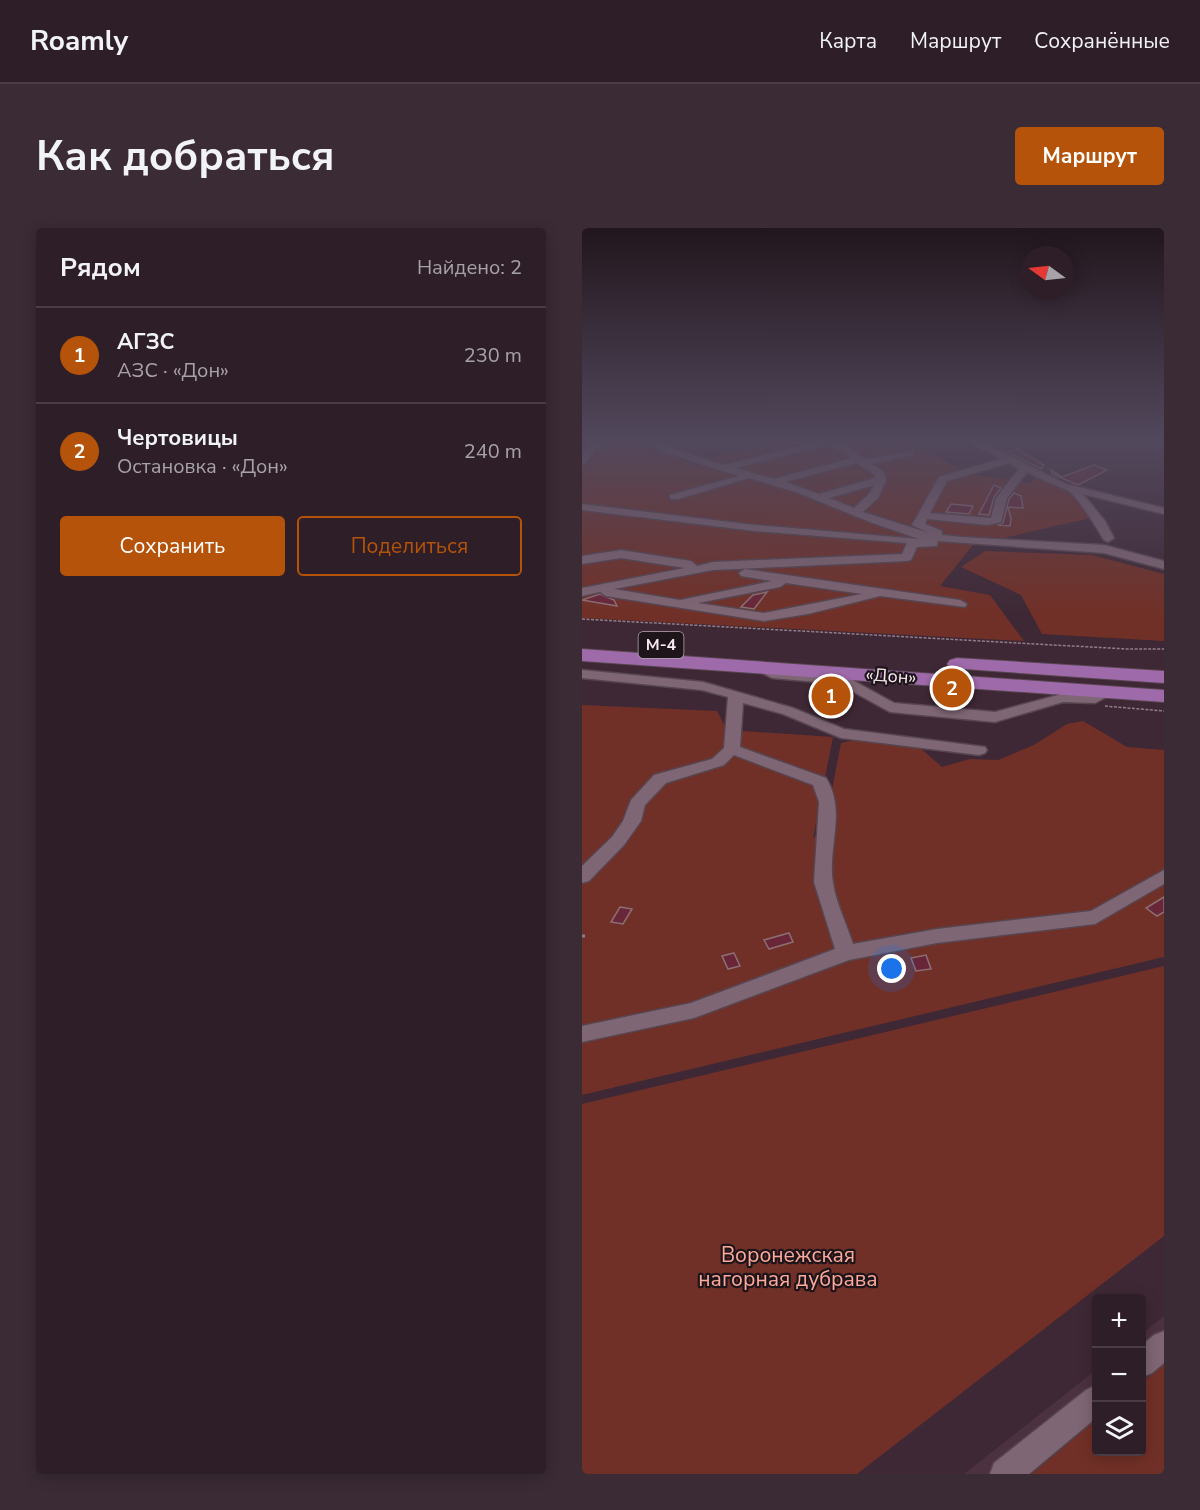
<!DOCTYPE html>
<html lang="ru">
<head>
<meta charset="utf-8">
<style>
	body { margin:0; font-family:"Nunito Sans",sans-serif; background:#3a2b34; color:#f1f3f6 }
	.controls { position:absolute; right:18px; bottom:18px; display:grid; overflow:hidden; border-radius:6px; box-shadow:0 3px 15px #0003 }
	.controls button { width:54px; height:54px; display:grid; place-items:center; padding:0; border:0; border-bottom:2px solid #493c45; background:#2e1e28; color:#f1f3f6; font:30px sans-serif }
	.compass { position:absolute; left:438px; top:18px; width:54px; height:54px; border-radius:50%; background:#2e1e28; box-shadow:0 3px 15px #0003; rotate:285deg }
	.you { position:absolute; left:310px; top:741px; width:21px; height:21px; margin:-15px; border:4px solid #fff; border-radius:50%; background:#1a73e8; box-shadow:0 0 0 9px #1a73e833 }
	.badge { display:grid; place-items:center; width:39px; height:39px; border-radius:50%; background:#b45309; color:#fff; font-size:20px; font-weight:700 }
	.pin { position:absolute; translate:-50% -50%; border:3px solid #fff; box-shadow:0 2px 6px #0006 }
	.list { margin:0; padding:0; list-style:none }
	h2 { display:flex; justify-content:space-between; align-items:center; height:78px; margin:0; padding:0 24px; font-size:26px }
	h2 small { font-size:20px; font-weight:400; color:#a7a2a8 }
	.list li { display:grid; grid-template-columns:39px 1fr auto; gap:18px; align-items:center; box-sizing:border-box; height:96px; padding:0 24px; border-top:2px solid #493c45 }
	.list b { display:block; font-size:22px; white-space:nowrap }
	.list p { margin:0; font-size:20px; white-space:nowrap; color:#a7a2a8 }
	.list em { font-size:20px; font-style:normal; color:#a7a2a8 }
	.actions { display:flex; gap:12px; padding:18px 24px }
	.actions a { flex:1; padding:14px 0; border:2px solid #b45309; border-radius:6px; text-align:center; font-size:21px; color:#b45309 }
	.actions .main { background:#b45309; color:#fff }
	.icon { flex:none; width:33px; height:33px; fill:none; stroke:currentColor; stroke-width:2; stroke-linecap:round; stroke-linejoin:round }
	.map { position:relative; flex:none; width:582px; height:1246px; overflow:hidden; border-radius:6px }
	header { display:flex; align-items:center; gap:36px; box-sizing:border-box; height:84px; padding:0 30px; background:#2e1e28; border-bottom:2px solid #493c45 }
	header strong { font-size:28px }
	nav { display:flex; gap:33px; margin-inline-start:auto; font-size:21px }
	.intro { display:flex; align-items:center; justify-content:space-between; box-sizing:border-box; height:144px; padding:0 36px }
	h1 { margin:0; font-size:42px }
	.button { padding:15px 27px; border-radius:6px; background:#b45309; color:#fff; font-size:21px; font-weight:700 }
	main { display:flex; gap:36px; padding:0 36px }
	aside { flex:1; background:#2e1e28; border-radius:6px; box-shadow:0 3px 15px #0003 }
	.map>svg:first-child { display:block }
</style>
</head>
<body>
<header>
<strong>Roamly</strong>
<nav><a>Карта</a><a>Маршрут</a><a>Сохранённые</a></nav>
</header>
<div class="intro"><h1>Как добраться</h1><a class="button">Маршрут</a></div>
<main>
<aside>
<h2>Рядом<small>Найдено: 2</small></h2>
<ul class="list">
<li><span class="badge">1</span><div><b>АГЗС</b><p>АЗС · «Дон»</p></div><em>230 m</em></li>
<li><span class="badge">2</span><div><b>Чертовицы</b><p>Остановка · «Дон»</p></div><em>240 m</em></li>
</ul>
<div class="actions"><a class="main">Сохранить</a><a>Поделиться</a></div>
</aside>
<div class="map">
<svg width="582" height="1246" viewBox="0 0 582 1246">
	<rect width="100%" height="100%" fill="#3e2835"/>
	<polygon fill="#4c3141" points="582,1088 582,1246 382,1246 514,1142 514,1224 560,1224 560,1106"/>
	<g fill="#713027">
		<polygon points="0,212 66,212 66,215 97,231 132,242 129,230 197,212 291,212 304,219 325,214 390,246 448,255 454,248 487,264 504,268 517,288 391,317 358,358 408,367 442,413 0,390"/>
		<polygon points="403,323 510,327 582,346 582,413 460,406 439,367 379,339"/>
		<polygon points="0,477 135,483 145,502 251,509 231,610 242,603 259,515 275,512 336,518 360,539 388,531 416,532 452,517 485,496 501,493 545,519 582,522 582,729 0,867"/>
		<polygon points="582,738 582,1008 275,1246 0,1246 0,876"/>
		<polygon points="582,1136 582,1246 450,1246 514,1192 514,1224 560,1224 560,1155"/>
	</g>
	<g fill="#692638" stroke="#8c6f74" stroke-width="1.5">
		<polygon points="435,221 462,237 459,241 425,224"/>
		<polygon points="512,237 525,242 496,257 470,246 469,242 480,249"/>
		<polygon points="412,257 419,260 412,269 407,287 397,286"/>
		<polygon points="432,265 439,268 441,280 426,279 429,290 428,298 416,297 421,295 427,271"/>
		<polygon points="369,276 391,278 387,286 364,284"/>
		<polygon points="185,364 172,381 159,379 171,367"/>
		<polygon points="18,366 32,372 35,378 0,372"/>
		<polygon points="582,669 582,684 575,688 564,680"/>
		<polygon points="38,679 50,681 41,696 29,694"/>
		<polygon points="207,705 211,714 187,721 182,712"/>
		<polygon points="152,725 158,738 146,741 140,728"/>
		<polygon points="344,727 349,741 334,743 329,730"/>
	</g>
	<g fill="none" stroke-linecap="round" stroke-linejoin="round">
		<defs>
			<g id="minor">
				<polygon points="14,212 25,212 13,221 4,235 0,236 0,226"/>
				<path d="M63,212H74L86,219L142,237L244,212H255L283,231L331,223V227L290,236L302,244L304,252L296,270L281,284L347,305L330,297L357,249L419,231L384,212H396L484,256L582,280V286L501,266L523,293L532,310L526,314L522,312C516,302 495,267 485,262C472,256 458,251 445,244L425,270L419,294L406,297L345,291L343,296L360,303V307L380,309L522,317L582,333V341L522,325L356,313L355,318L335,319L329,332L325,333L131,342L32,361L98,372L190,353L159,348L157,345L163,341L378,372L385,376L383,379L298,368L226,386L182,393L24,368L18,364L0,368V360L103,340L39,330L0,336V328L39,322L109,333L115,338L131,334L320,326L325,315L173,303L0,282V276L173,297L337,311L288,294L214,264L167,250L96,271H88V267L157,248L78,223ZM249,216L269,230L192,251L154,240ZM274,235L293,247V250L237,266L203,254ZM427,235L437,241L414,270L409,290L348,285L365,253ZM292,257L288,265L272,280L247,270ZM204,355L280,366L182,385L116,375L198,359Z"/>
				<polygon points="178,436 193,442 265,449 312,475 413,484 480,466 511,466 527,460 534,464 513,475 481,474 413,494 308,484 257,456 190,450 171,440"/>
				<path d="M0,442L121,454L211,480L262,501L403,519L405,522L403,525L397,527L259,510L201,486L161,475L158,519L244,550C265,583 245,620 251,655C254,675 265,697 271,716L355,701L509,683L582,642V656L513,696L355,715L267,732L112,790L0,814V798L109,775L253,721L232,654L237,574L231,557L152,527L142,537L84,555L63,577L59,593L42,617L7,653L0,655V638L30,609L41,593L49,572L72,547L130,531L142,520L146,469L120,462L0,450Z"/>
				<polygon points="582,1103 582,1135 570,1145 560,1149 560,1117 572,1107"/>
				<polygon points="514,1157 514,1190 447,1246 408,1246 412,1235 504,1162"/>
			</g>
			<g id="highway">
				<polygon points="0,421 582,462 582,474 0,433"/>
				<polygon points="375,430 582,443 582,455 368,440 365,436 368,432"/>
			</g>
		</defs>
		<use href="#minor" stroke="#57454f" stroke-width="3"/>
		<use href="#highway" stroke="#57454f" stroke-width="2"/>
		<g stroke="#907d88" stroke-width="1.5" stroke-dasharray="3 1.5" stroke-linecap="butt">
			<polyline points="0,391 545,421 582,421"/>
			<polyline points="523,478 582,483"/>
		</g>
		<polyline stroke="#907d88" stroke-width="3" stroke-dasharray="5 4" stroke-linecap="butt" points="0,708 3,708"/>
		<use href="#minor" fill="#7f6674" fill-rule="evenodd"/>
		<use href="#highway" fill="#9f6aa9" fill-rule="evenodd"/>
	</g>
	<linearGradient id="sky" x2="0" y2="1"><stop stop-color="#22161d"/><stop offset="0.55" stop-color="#52485c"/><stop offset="1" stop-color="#52485c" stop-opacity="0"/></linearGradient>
	<rect width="582" height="386" fill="url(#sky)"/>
	<g text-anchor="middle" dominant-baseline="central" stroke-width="4.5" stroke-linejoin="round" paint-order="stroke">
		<rect fill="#1e151a" stroke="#b7a9b0" stroke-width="1.5" x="56.5" y="404" width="45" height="26" rx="4.5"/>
		<g font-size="16" font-weight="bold" fill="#f8e9f1">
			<text x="79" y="417">М-4</text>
		</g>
		<g font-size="18" fill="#f8e9f1" stroke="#1e151a">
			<text transform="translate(309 448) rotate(4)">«Дон»</text>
		</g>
		<g font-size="21" fill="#fda99b" stroke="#1e151a">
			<text x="206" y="1027">Воронежская<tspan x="206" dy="24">нагорная дубрава</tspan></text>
		</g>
	</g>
</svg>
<div class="controls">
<button>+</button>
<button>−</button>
<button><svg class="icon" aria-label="layers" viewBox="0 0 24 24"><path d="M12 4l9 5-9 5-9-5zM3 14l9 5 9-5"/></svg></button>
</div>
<svg class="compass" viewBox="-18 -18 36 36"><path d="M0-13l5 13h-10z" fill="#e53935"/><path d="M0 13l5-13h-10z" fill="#a7a2a8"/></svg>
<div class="you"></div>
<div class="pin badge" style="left:249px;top:468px">1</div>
<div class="pin badge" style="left:370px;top:460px">2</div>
</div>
</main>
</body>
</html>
